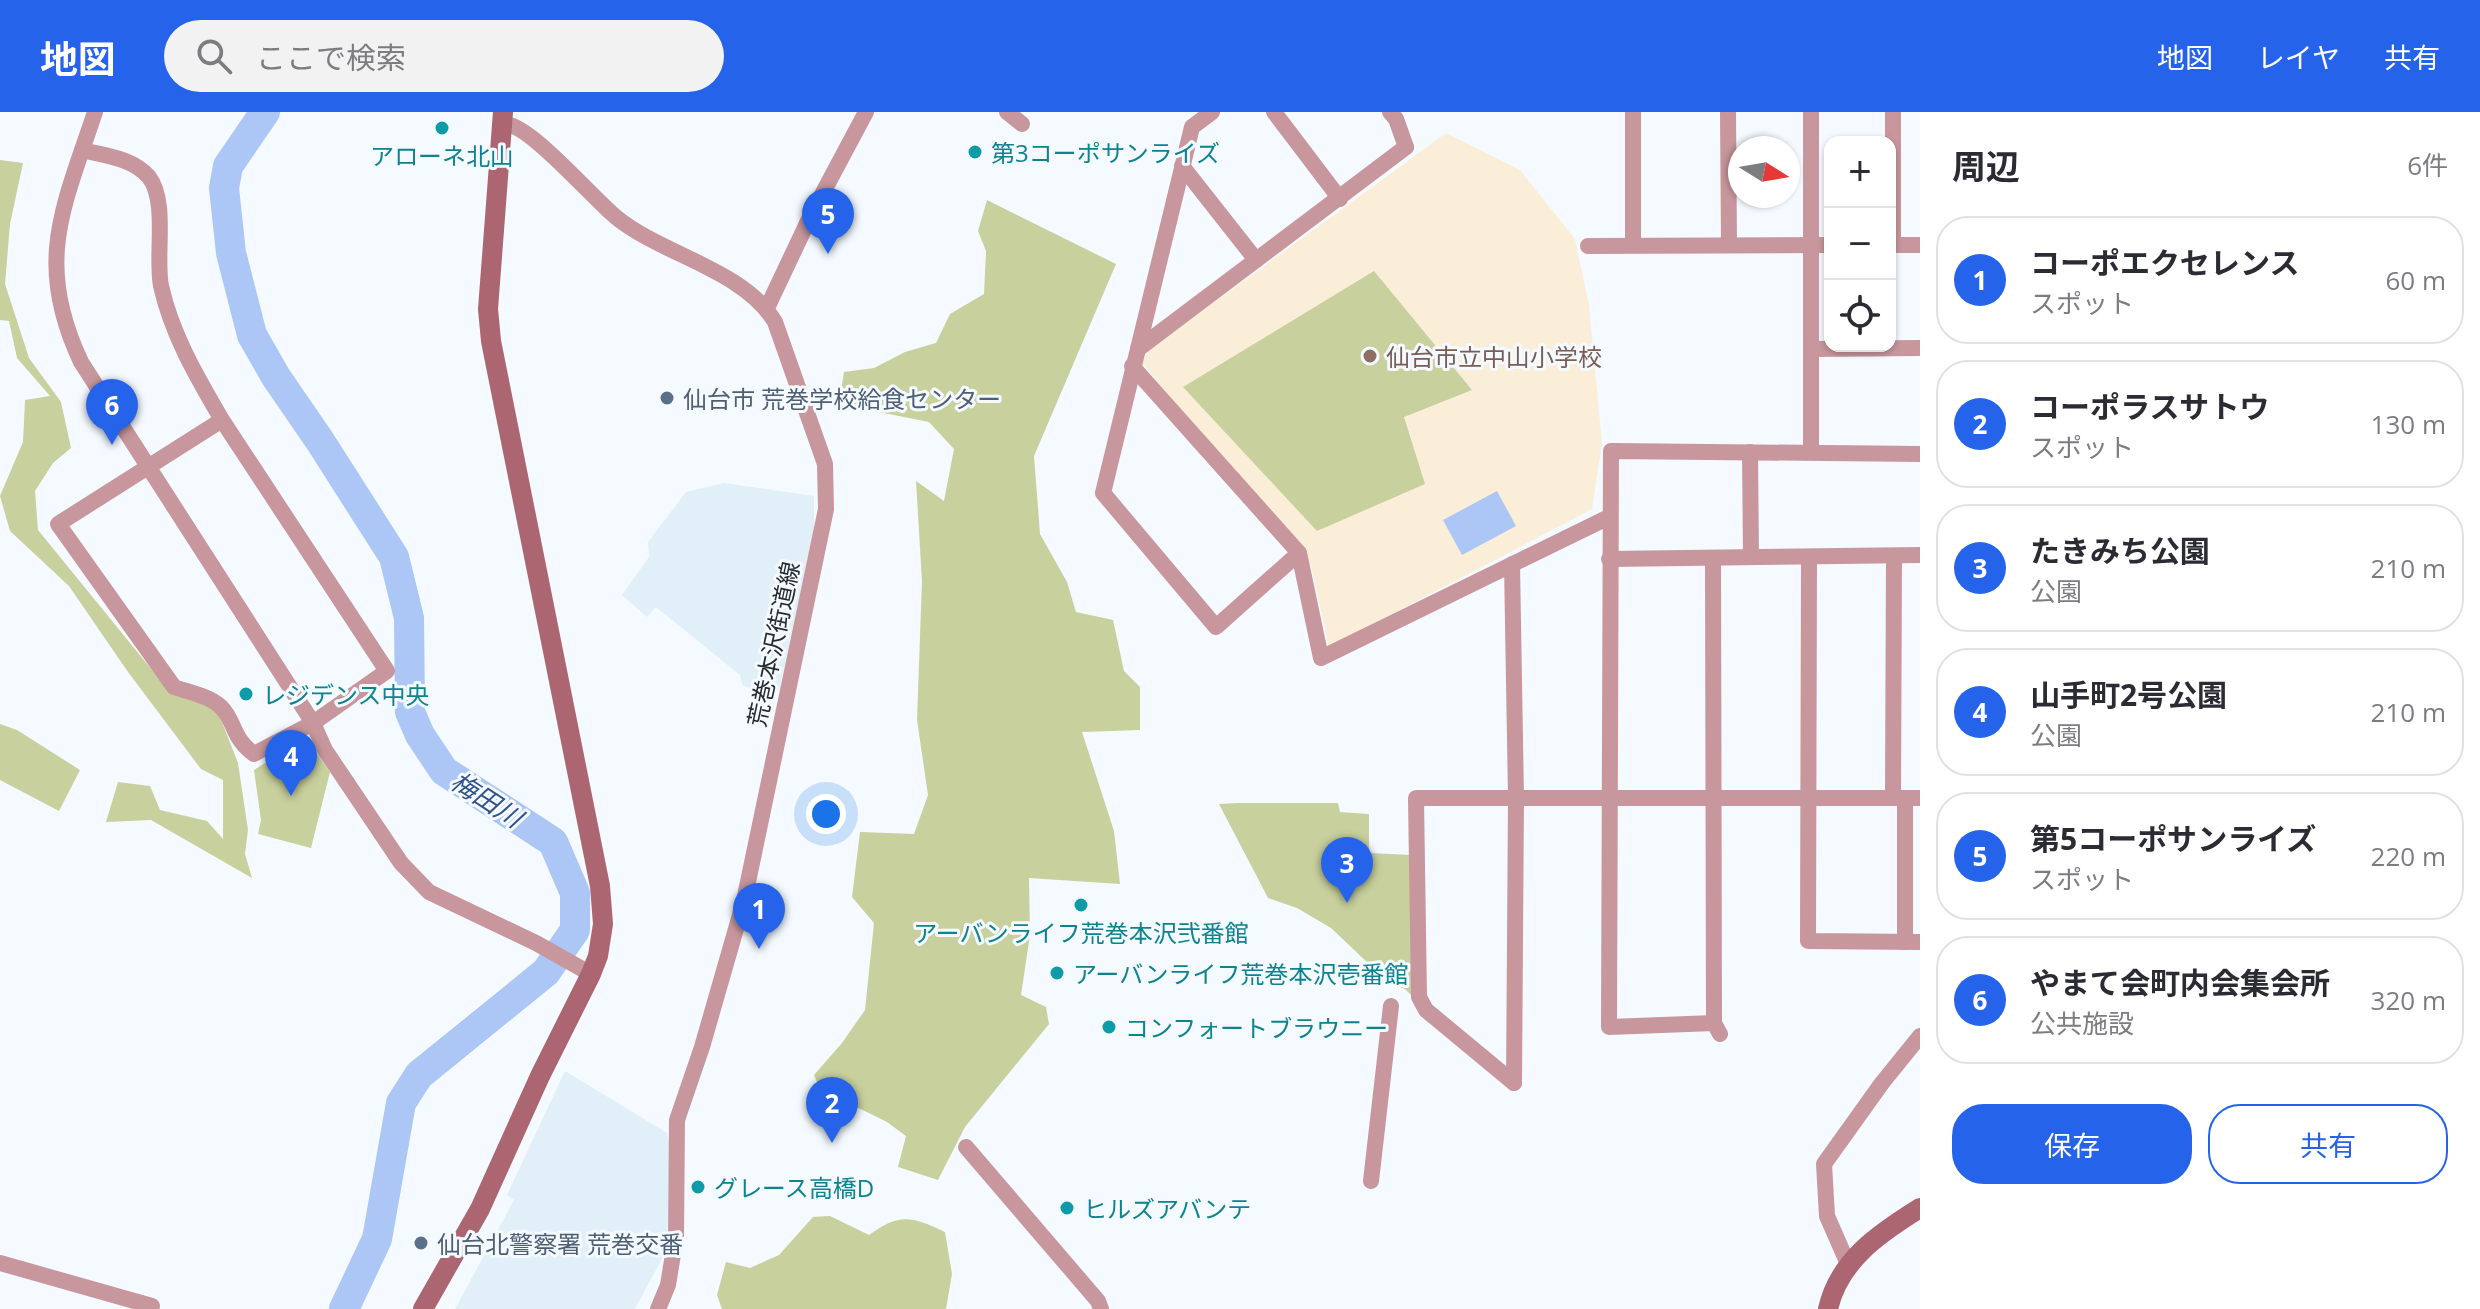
<!DOCTYPE html>
<html lang="ja">
<head>
<meta charset="utf-8">
<style>
	body { margin:0; font-family:"Open Sans","Noto Sans JP",sans-serif; background:#f2f2f3; color:#2b2b33 }
	.controls { position:absolute; right:24px; top:24px; display:grid; overflow:hidden; border-radius:16px; box-shadow:0 2px 6px #0004 }
	.controls button { width:72px; height:72px; display:grid; place-items:center; padding:0; border:0; border-bottom:2px solid #e1e1e2; background:#fff; color:#2b2b33; font:40px sans-serif }
	.compass { position:absolute; left:1728px; top:24px; width:72px; height:72px; border-radius:50%; background:#fff; box-shadow:0 2px 6px #0004; rotate:101deg }
	.you { position:absolute; left:826px; top:702px; width:28px; height:28px; margin:-20px; border:6px solid #fff; border-radius:50%; background:#1a73e8; box-shadow:0 0 0 12px #1a73e833 }
	.badge { display:grid; place-items:center; width:52px; height:52px; border-radius:50%; background:#2563eb; color:#fff; font-size:26px; font-weight:700 }
	.pin { position:absolute; translate:-50% -66px; filter:drop-shadow(0 2px 4px #0008) }
	.pin::after { content:''; position:absolute; top:42px; width:28px; height:24px; background:inherit; clip-path:polygon(0 0,100% 0,50% 100%) }
	.list { margin:0; padding:0; list-style:none }
	h2 { display:flex; justify-content:space-between; align-items:center; height:104px; margin:0; padding:0 32px; font-size:34px }
	h2 small { font-size:26px; font-weight:400; color:#7c7c81 }
	.list li { display:grid; grid-template-columns:52px 1fr auto; gap:24px; align-items:center; box-sizing:border-box; height:128px; margin:0 16px 16px; padding:0 16px; border:2px solid #e1e1e2; border-radius:32px }
	.list b { display:block; font-size:30px; white-space:nowrap }
	.list p { margin:0; font-size:26px; white-space:nowrap; color:#7c7c81 }
	.list em { font-size:26px; font-style:normal; color:#7c7c81 }
	.actions { display:flex; gap:16px; padding:24px 32px }
	.actions a { flex:1; padding:18px 0; border:2px solid #2563eb; border-radius:32px; text-align:center; font-size:28px; color:#2563eb }
	.actions .main { background:#2563eb; color:#fff }
	.icon { flex:none; width:44px; height:44px; fill:none; stroke:currentColor; stroke-width:2; stroke-linecap:round; stroke-linejoin:round }
	.map { position:relative; flex:none; width:1920px; height:1197px; overflow:hidden }
	header { display:flex; align-items:center; gap:48px; box-sizing:border-box; height:112px; padding:0 40px; background:#2563eb; color:#fff }
	header strong { font-size:38px }
	nav { display:flex; gap:44px; margin-inline-start:auto; font-size:28px }
	.search { width:560px; height:72px; background:#f2f2f3; display:flex; align-items:center; gap:20px; box-sizing:border-box; padding:0 28px; border-radius:44px; color:#7c7c81; font-size:30px }
	main { display:flex }
	aside { flex:1; background:#fff }
	.map>svg:first-child { display:block }
</style>
</head>
<body>
<header>
<strong>地図</strong>
<div class="search"><svg class="icon" aria-label="search" viewBox="0 0 24 24"><circle cx="10" cy="10" r="6"/><path d="M15 15l6 6"/></svg>ここで検索</div>
<nav><a>地図</a><a>レイヤ</a><a>共有</a></nav>
</header>
<main>
<div class="map">
<svg width="1920" height="1197" viewBox="0 0 1920 1197">
	<rect width="100%" height="100%" fill="#f4faff"/>
	<g fill="#e1eff9">
		<polygon points="724,371 814,384 814,418 779,578 774,582 743,574 740,563 656,495 647,505 622,483 649,445 648,430 686,380"/>
		<polygon points="565,959 667,1021 670,1035 667,1128 663,1145 635,1197 455,1197 514,1088 507,1083"/>
	</g>
	<polygon fill="#faeed9" points="1446,21 1520,58 1575,127 1589,193 1602,331 1592,397 1329,535 1311,454 1142,251 1149,238"/>
	<g fill="#c8d09d">
		<polygon points="0,48 23,51 10,112 5,172 29,246 61,290 71,336 53,351 35,379 38,418 165,574 218,600 238,651 248,718 245,742 252,766 151,708 106,710 118,670 150,674 160,698 207,709 223,727 223,668 201,657 128,560 69,474 10,419 0,384 23,330 25,288 50,284 17,246 9,209 0,208"/>
		<polygon points="987,88 1116,152 1034,344 1040,422 1067,470 1076,500 1113,508 1124,559 1140,575 1140,618 1082,620 1114,719 1120,772 1029,766 1030,823 1021,883 1046,895 1049,912 965,1015 938,1068 898,1055 906,1024 887,1010 820,977 814,963 842,931 865,898 874,811 852,785 860,720 914,722 928,683 917,608 922,469 916,369 944,389 954,337 929,310 839,292 844,260 874,256 905,240 936,231 950,202 984,182 986,139 978,119"/>
		<polygon points="1374,159 1472,278 1404,305 1425,372 1317,419 1183,275"/>
		<polygon points="0,612 17,618 80,658 59,699 0,668"/>
		<polygon points="306,625 330,660 311,736 258,722 261,708 254,658"/>
		<polygon points="1239,691 1338,691 1340,700 1369,702 1369,741 1411,743 1414,886 1405,877 1389,871 1331,816 1297,796 1268,786 1219,692"/>
		<path d="M830,1104L869,1123C899,1101 912,1104 945,1120L952,1162L946,1197H722L717,1183L726,1150L750,1156L779,1143L813,1105Z"/>
	</g>
	<polygon fill="#acc7f6" points="1497,379 1516,414 1462,443 1443,408"/>
	<g fill="none" stroke-linecap="round" stroke-linejoin="round">
		<polyline stroke="#acc7f6" stroke-width="30" points="265,0 228,54 224,76 231,141 252,223 276,265 320,329 394,445 409,506 410,600 420,623 444,659 553,730 575,781 575,818 546,860 419,963 401,991 377,1127 344,1197"/>
		<g stroke="#c8979d" stroke-width="16">
			<path d="M95,0C63,96 34,151 81,250L313,611L325,638L401,751L429,780L536,831L591,862"/>
			<polyline points="1007,0 1022,12"/>
			<polyline points="1212,0 1192,15 1103,381 1216,515 1299,441"/>
			<polyline points="1274,0 1340,87"/>
			<polyline points="1633,0 1633,133"/>
			<polyline points="1728,0 1729,133"/>
			<polyline points="1893,0 1893,133"/>
			<path d="M504,12C529,11 593,87 617,106C663,143 744,158 775,210L825,352L826,397L744,789L702,935L677,1008L676,1124L668,1173L658,1197"/>
			<path d="M82,38C106,44 133,46 149,65C168,90 155,144 161,174C172,223 197,265 222,308L58,412L174,575C188,580 210,584 221,595C236,610 231,625 254,642L313,611L387,559L222,308"/>
			<polyline points="1182,54 1256,148"/>
			<polyline points="1890,133 1920,133"/>
			<polyline points="1588,134 1830,133"/>
			<polyline points="767,196 810,105 866,0"/>
			<polyline points="1138,237 1406,35 1396,7 1390,0"/>
			<polyline points="1811,237 1920,236"/>
			<polyline points="1132,254 1299,441 1321,546 1609,405"/>
			<polyline points="1750,340 1751,445"/>
			<polyline points="1811,340 1811,0"/>
			<polyline points="1809,445 1808,829 1920,830"/>
			<polyline points="1713,446 1714,911 1720,922"/>
			<polyline points="1609,447 1920,443"/>
			<polyline points="1512,452 1516,686 1514,971"/>
			<polyline points="1893,686 1894,444"/>
			<polyline points="1905,686 1905,830"/>
			<polyline points="1714,911 1609,915 1611,339 1920,342"/>
			<polyline points="1514,971 1426,898 1419,885 1416,686 1920,686"/>
			<polyline points="966,1035 1098,1189 1101,1197"/>
			<polyline points="1371,1069 1391,894"/>
			<polyline points="0,1151 152,1194"/>
			<polyline points="1848,1152 1827,1104 1824,1052 1882,971 1920,924"/>
		</g>
		<g stroke="#ac6671" stroke-width="20">
			<polyline points="423,1197 480,1097 540,964 591,862 598,844 603,812 600,774 491,229 488,197 503,0"/>
			<path d="M1828,1197C1839,1148 1880,1121 1920,1096"/>
		</g>
	</g>
	<g fill="#0f9aa8" stroke="#f4faff" stroke-width="3">
		<circle cx="442" cy="16" r="8"/>
		<circle cx="975" cy="40" r="8"/>
		<circle cx="246" cy="582" r="8"/>
		<circle cx="1081" cy="793" r="8"/>
		<circle cx="1057" cy="861" r="8"/>
		<circle cx="1109" cy="915" r="8"/>
		<circle cx="698" cy="1075" r="8"/>
		<circle cx="1067" cy="1096" r="8"/>
	</g>
	<circle fill="#8d6e63" stroke="#f4faff" stroke-width="3" cx="1370" cy="244" r="8"/>
	<g fill="#5c6f8a" stroke="#f4faff" stroke-width="3">
		<circle cx="667" cy="286" r="8"/>
		<circle cx="421" cy="1131" r="8"/>
	</g>
	<g text-anchor="middle" dominant-baseline="central" stroke-width="6" stroke-linejoin="round" paint-order="stroke">
		<g font-size="24" fill="#0d838f" stroke="#f4faff" text-anchor="start">
			<text x="991" y="40">第3コーポサンライズ</text>
			<text x="442" y="43" text-anchor="middle">アローネ北山</text>
			<text x="262" y="582">レジデンス中央</text>
			<text x="1081" y="820" text-anchor="middle">アーバンライフ荒巻本沢弐番館</text>
			<text x="1073" y="861">アーバンライフ荒巻本沢壱番館</text>
			<text x="1125" y="915">コンフォートブラウニー</text>
			<text x="714" y="1075">グレース高橋D</text>
			<text x="1083" y="1096">ヒルズアバンテ</text>
		</g>
		<g font-size="24" fill="#785e54" stroke="#f4faff" text-anchor="start">
			<text x="1386" y="244">仙台市立中山小学校</text>
		</g>
		<g font-size="24" fill="#4e5e75" stroke="#f4faff" text-anchor="start">
			<text x="683" y="286">仙台市 荒巻学校給食センター</text>
			<text x="437" y="1131">仙台北警察署 荒巻交番</text>
		</g>
		<g font-size="24" fill="#282c2f" stroke="#f4faff">
			<text transform="translate(773 532) rotate(-78)">荒巻本沢街道線</text>
		</g>
		<g font-size="26" font-style="italic" fill="#30518a" stroke="#f4faff">
			<text transform="translate(487 687) rotate(33)">梅田川</text>
		</g>
	</g>
</svg>
<div class="controls">
<button>+</button>
<button>−</button>
<button><svg class="icon" aria-label="locate" viewBox="0 0 24 24"><circle cx="12" cy="12" r="6"/><path d="M12 2v4M12 18v4M2 12h4M18 12h4"/></svg></button>
</div>
<svg class="compass" viewBox="-18 -18 36 36"><path d="M0-13l5 13h-10z" fill="#e53935"/><path d="M0 13l5-13h-10z" fill="#7c7c81"/></svg>
<div class="you"></div>
<div class="pin badge" style="left:759px;top:837px">1</div>
<div class="pin badge" style="left:832px;top:1031px">2</div>
<div class="pin badge" style="left:1347px;top:791px">3</div>
<div class="pin badge" style="left:291px;top:684px">4</div>
<div class="pin badge" style="left:828px;top:142px">5</div>
<div class="pin badge" style="left:112px;top:333px">6</div>
</div>
<aside>
<h2>周辺<small>6件</small></h2>
<ul class="list">
<li><span class="badge">1</span><div><b>コーポエクセレンス</b><p>スポット</p></div><em>60 m</em></li>
<li><span class="badge">2</span><div><b>コーポラスサトウ</b><p>スポット</p></div><em>130 m</em></li>
<li><span class="badge">3</span><div><b>たきみち公園</b><p>公園</p></div><em>210 m</em></li>
<li><span class="badge">4</span><div><b>山手町2号公園</b><p>公園</p></div><em>210 m</em></li>
<li><span class="badge">5</span><div><b>第5コーポサンライズ</b><p>スポット</p></div><em>220 m</em></li>
<li><span class="badge">6</span><div><b>やまて会町内会集会所</b><p>公共施設</p></div><em>320 m</em></li>
</ul>
<div class="actions"><a class="main">保存</a><a>共有</a></div>
</aside>
</main>
</body>
</html>
